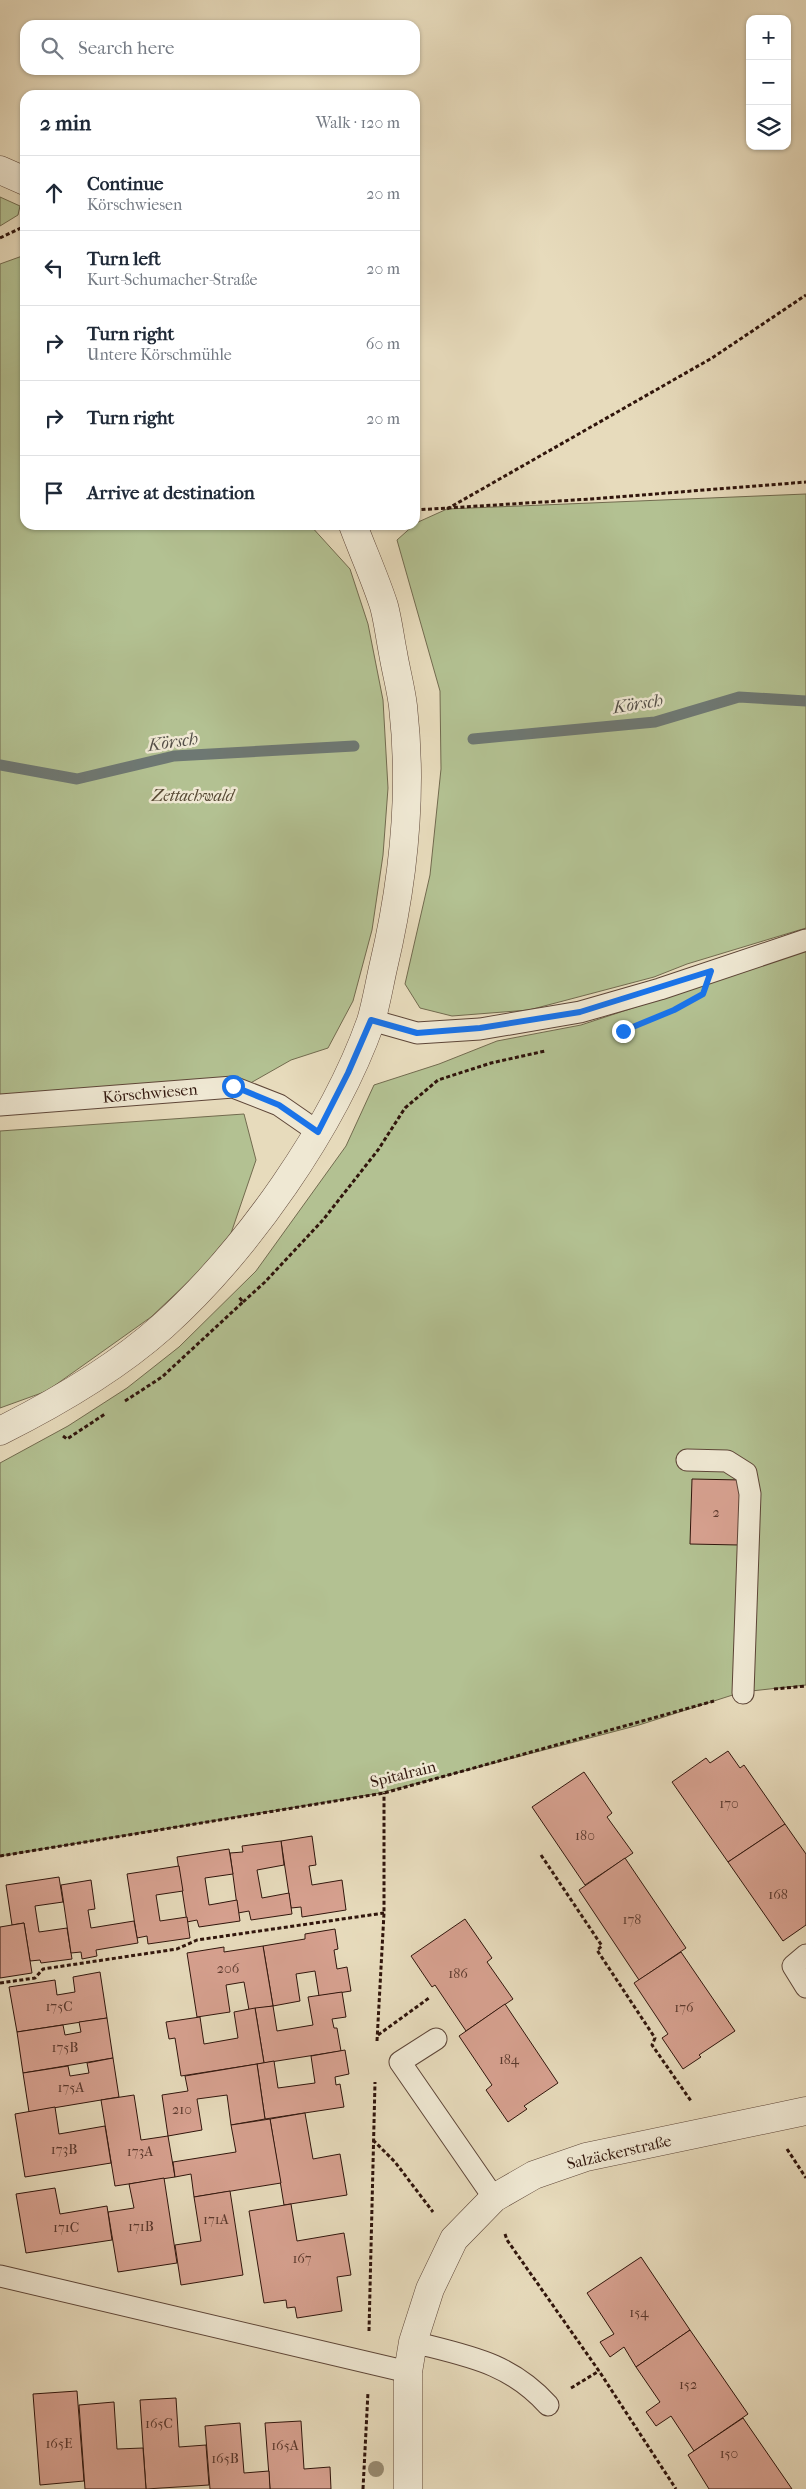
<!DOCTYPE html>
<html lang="en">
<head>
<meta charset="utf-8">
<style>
	body { margin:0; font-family:"IM FELL French Canon",serif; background:#f6f6f7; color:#1f2937 }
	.controls { position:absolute; right:15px; top:15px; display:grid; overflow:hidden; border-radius:10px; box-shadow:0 1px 4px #0004 }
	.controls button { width:45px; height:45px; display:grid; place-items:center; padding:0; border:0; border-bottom:1px solid #e0e1e3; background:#fff; color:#1f2937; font:25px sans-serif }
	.stop { position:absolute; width:15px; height:15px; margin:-11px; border:4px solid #1a73e8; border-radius:50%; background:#fff }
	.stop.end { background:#1a73e8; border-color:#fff; box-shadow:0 1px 5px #0008 }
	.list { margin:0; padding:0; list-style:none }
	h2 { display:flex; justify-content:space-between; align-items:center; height:65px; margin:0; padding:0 20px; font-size:21px }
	h2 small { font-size:16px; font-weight:400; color:#747a83 }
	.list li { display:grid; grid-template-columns:32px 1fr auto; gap:15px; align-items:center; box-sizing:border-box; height:75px; padding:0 20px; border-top:1px solid #e0e1e3 }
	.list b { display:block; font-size:19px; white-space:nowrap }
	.list p { margin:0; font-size:16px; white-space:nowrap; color:#747a83 }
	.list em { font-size:16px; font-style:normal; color:#747a83 }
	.icon { flex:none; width:28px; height:28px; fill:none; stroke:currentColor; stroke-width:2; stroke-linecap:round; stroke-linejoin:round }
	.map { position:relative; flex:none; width:806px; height:2489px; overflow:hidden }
	.search { position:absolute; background:#fff; box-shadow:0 1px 4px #0004; left:20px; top:20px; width:400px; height:55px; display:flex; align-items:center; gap:12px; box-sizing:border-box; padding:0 18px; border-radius:15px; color:#747a83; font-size:19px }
	.panel { position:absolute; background:#fff; box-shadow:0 1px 4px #0004; left:20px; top:90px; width:400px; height:440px; border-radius:15px }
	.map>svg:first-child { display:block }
</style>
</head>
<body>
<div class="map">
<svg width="806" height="2489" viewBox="0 0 806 2489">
	<rect width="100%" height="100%" fill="#e7dbbc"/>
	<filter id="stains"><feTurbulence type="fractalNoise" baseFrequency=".004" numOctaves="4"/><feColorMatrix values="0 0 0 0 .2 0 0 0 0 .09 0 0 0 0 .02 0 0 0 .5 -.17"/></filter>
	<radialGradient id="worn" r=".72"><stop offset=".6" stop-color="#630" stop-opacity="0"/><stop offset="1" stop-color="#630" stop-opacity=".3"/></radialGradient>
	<g fill="#b3c192" stroke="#726b4f">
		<polygon points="0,197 20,206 18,215 0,226"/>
		<polygon points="25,255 25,525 310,525 350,569 368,624 383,700 388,788 383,855 372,930 353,1001 328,1048 291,1060 247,1085 0,1100 0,264"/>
		<polygon points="806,494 806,928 687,964 654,977 529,1010 452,1016 420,1008 405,984 430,875 441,769 440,691 397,540 416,523 447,509"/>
		<polygon points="806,951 806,1685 742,1692 639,1725 380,1793 0,1856 0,1463 68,1426 127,1388 179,1347 256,1271 346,1146 374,1085 439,1064 497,1041 581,1025"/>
		<polygon points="244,1114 256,1160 227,1245 151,1317 47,1391 0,1408 0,1131"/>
	</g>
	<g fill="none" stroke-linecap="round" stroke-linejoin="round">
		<g stroke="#6e7873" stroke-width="11">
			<polyline points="473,739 655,722 739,697 806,701"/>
			<polyline points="0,765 77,779 174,756 354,746"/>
		</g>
	</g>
	<g fill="#d7a190" stroke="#30150c">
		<polygon points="692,1479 741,1480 739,1545 690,1544"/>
		<polygon points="728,1751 740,1768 744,1765 785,1824 728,1862 672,1782 706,1758 710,1763"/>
		<polygon points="584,1772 612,1813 607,1817 633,1853 585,1885 532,1807"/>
		<polygon points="785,1824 806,1854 806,1925 783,1941 728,1862"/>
		<polygon points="312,1836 316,1865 309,1866 312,1885 342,1880 346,1910 302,1917 301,1907 291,1908 281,1841"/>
		<polygon points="281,1841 284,1865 257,1870 262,1898 289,1893 292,1914 251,1920 249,1911 238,1913 230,1853 243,1852 242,1846"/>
		<polygon points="229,1849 233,1874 205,1878 209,1905 237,1900 240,1921 199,1927 197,1920 187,1922 177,1857"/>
		<polygon points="625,1858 686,1948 639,1980 579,1890"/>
		<polygon points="179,1866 183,1891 156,1895 160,1921 187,1917 190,1938 148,1944 147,1936 137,1938 127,1874"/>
		<polygon points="59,1877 63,1902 35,1906 39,1932 67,1928 72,1959 41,1963 40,1960 30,1961 24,1923 12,1925 6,1885"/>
		<polygon points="91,1880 95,1909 88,1910 91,1928 134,1921 138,1943 96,1950 97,1956 82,1959 81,1952 71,1953 61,1885"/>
		<polygon points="465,1919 492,1958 487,1962 513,1999 466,2031 435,1985 432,1987 411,1956"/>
		<polygon points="24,1923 32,1973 0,1978 0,1927"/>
		<polygon points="335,1929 338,1949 334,1950 337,1969 347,1967 351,1991 319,1996 315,1971 296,1974 300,2001 273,2006 263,1946 305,1939 305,1934"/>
		<polygon points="263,1946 273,2006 249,2010 244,1982 226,1985 230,2012 197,2017 187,1953 224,1947 224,1952"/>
		<polygon points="681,1952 735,2031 699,2055 701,2057 683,2069 662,2038 668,2034 634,1983"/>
		<polygon points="100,1972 107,2018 17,2032 9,1987 55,1980 57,1995 75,1992 73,1977"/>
		<polygon points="342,1992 346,2017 332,2019 334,2028 337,2028 341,2051 264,2063 255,2008 273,2006 277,2031 313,2025 308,1997"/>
		<polygon points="505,2004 558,2083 524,2106 527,2109 508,2122 486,2090 492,2085 459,2036"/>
		<polygon points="255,2008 264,2063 181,2076 175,2038 169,2039 166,2022 200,2017 204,2044 238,2038 234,2012"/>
		<polygon points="107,2018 113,2058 23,2073 17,2032 63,2025 65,2035 81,2032 79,2022"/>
		<polygon points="345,2050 349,2074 335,2077 336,2085 340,2084 344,2107 265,2119 257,2064 274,2061 278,2088 315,2083 311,2056"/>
		<polygon points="113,2058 119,2097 29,2112 23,2073 68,2066 70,2076 89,2073 87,2063"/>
		<polygon points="257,2064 265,2119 231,2125 227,2095 197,2099 202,2130 168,2136 162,2095 188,2091 185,2076"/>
		<polygon points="134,2095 141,2140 168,2136 175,2177 115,2186 101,2100"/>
		<polygon points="55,2107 59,2134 105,2126 111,2163 25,2177 15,2114"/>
		<polygon points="305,2113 313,2159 340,2154 347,2195 284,2205 270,2119"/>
		<polygon points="270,2119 281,2183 194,2197 191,2174 175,2177 173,2162 236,2152 231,2125"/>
		<polygon points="164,2178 177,2263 118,2272 108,2212 134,2208 129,2184"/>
		<polygon points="55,2188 60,2214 107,2206 112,2240 26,2253 16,2194"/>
		<polygon points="230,2191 243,2275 181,2285 175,2245 201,2241 194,2197"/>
		<polygon points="291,2204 297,2241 344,2233 351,2275 337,2277 342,2311 297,2318 295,2307 287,2308 286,2300 264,2303 249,2211"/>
		<polygon points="641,2257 690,2330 636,2367 624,2347 610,2357 600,2342 614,2334 587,2293"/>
		<polygon points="690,2330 748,2414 694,2451 671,2416 656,2426 646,2412 660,2402 636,2367"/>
		<polygon points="77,2391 84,2481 40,2485 33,2394"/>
		<polygon points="176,2398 179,2447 206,2445 209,2485 146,2489 140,2400"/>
		<polygon points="114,2402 117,2449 143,2448 146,2489 85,2489 79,2405"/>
		<polygon points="743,2418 792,2489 709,2489 688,2455"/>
		<polygon points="301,2421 304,2469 330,2467 331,2489 270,2489 265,2423"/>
		<polygon points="240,2423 244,2473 269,2471 270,2489 210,2489 205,2426"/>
	</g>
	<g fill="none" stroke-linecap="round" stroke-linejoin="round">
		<defs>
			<g id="service">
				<polyline points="371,1020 417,1033 480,1029 580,1012 660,989 806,940"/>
				<polyline points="0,1105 233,1087 279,1105 318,1132"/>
				<polyline points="687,1460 727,1461 746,1473 750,1494 743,1693"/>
				<polyline points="806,1955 793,1966 806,1987"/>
				<polyline points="436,2039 400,2062 494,2198"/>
				<polyline points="0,2276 408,2372"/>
				<path d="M413,2342C467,2356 509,2362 548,2405"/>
			</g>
			<polyline id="minor" points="408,2489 408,2372 413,2342 430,2289 454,2239 494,2198 534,2175 586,2157 806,2111"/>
			<g id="tertiary">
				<polyline points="0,170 25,181"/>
				<path d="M0,1431C56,1403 116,1368 163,1326C247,1250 333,1128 371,1021C376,1004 379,986 383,968C403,884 413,793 403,706C401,689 396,671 393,653C390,638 388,621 384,606C375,578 363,552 353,525"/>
			</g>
		</defs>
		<use href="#service" stroke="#5e4638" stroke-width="23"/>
		<use href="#minor" stroke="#5e4638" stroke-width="29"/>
		<use href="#tertiary" stroke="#5e4638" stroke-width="29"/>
		<g stroke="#30150c" stroke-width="3" stroke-dasharray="4 2.5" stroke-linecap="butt">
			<polyline points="0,238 25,226"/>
			<polyline points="447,509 712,358 806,295"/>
			<polyline points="415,510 591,499 806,482"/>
			<polyline points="243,1302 265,1282 323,1220 378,1150 405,1108 438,1080 491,1063 545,1051"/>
			<polyline points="125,1401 162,1377 243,1302 238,1296"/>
			<polyline points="63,1436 67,1439 105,1414"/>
			<polyline points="774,1689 806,1686"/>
			<polyline points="541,1855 602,1946 597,1950 655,2038 652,2045 691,2101"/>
			<polyline points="0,1856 384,1793 714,1701"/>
			<polyline points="0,1983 35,1978 43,1969 177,1949 197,1940 384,1913"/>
			<polyline points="378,2035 429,1998"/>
			<polyline points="377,2041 384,1913 384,1793"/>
			<polyline points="373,2140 395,2162 433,2212"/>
			<polyline points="787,2149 806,2178"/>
			<polyline points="505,2234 507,2240 599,2371 676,2489"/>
			<polyline points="369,2331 375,2082"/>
			<polyline points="571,2388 599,2371"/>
			<polyline points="363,2489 368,2392"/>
		</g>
		<use href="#service" stroke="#efe8d3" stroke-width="21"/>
		<use href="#minor" stroke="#efe8d3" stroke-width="28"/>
		<use href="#tertiary" stroke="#efe8d3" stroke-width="28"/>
	</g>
	<circle fill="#988b71" cx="376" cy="2469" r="8"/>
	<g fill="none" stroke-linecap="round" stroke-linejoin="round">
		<polyline stroke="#1a73e8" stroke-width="6" points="233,1086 279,1105 318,1132 348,1073 371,1020 417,1033 480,1028 580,1012 711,971 703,994 674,1010 623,1031"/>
	</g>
	<g text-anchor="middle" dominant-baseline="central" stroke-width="5" stroke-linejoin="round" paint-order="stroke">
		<g font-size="14" fill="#5a382d">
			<text x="716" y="1512">2</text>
			<text x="729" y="1803">170</text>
			<text x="585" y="1835">180</text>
			<text x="778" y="1894">168</text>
			<text x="632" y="1919">178</text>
			<text x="228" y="1968">206</text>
			<text x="458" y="1973">186</text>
			<text x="59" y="2006">175C</text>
			<text x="684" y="2007">176</text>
			<text x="65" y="2047">175B</text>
			<text x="509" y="2059">184</text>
			<text x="71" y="2087">175A</text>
			<text x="182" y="2109">210</text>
			<text x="64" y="2149">173B</text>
			<text x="140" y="2151">173A</text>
			<text x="216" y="2219">171A</text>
			<text x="141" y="2226">171B</text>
			<text x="66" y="2227">171C</text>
			<text x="302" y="2258">167</text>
			<text x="639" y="2312">154</text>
			<text x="688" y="2384">152</text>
			<text x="159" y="2423">165C</text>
			<text x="59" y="2443">165E</text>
			<text x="285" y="2445">165A</text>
			<text x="729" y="2453">150</text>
			<text x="225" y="2458">165B</text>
		</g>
		<g font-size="16" font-style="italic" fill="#574934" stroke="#efe8d3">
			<text x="193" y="795">Zettachwald</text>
		</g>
		<g font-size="16" fill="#30150c" stroke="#efe8d3">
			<text transform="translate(150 1093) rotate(-5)">Körschwiesen</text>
			<text transform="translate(403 1774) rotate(-14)">Spitalrain</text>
			<text transform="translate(619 2152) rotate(-13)">Salzäckerstraße</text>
		</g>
		<g font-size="18" font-style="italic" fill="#544f48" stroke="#efe8d3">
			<text transform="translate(638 704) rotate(-9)">Körsch</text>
			<text transform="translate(173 742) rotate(-8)">Körsch</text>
		</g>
	</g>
	<rect width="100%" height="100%" filter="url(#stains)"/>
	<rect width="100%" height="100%" fill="url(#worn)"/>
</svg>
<div class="controls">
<button>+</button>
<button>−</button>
<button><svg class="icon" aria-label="layers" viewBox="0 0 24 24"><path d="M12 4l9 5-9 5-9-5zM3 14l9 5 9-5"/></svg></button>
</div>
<div class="stop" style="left:233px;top:1086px"></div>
<div class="stop end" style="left:623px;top:1031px"></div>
<div class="search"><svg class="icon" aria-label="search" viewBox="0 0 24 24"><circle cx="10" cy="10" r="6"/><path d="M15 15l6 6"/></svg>Search here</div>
<section class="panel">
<h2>2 min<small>Walk · 120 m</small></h2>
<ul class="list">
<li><svg class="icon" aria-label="ahead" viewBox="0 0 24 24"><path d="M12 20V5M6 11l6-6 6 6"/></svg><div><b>Continue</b><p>Körschwiesen</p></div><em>20 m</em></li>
<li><svg class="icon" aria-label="left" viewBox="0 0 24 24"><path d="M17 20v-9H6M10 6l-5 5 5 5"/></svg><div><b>Turn left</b><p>Kurt-Schumacher-Straße</p></div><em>20 m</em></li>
<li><svg class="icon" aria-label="right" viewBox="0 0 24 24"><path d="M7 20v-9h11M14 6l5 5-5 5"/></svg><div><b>Turn right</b><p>Untere Körschmühle</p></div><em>60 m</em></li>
<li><svg class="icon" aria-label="right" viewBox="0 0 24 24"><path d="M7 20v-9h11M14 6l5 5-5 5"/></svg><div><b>Turn right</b></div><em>20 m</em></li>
<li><svg class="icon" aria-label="arrive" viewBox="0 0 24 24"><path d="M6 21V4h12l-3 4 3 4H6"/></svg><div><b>Arrive at destination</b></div></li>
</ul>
</section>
</div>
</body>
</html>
